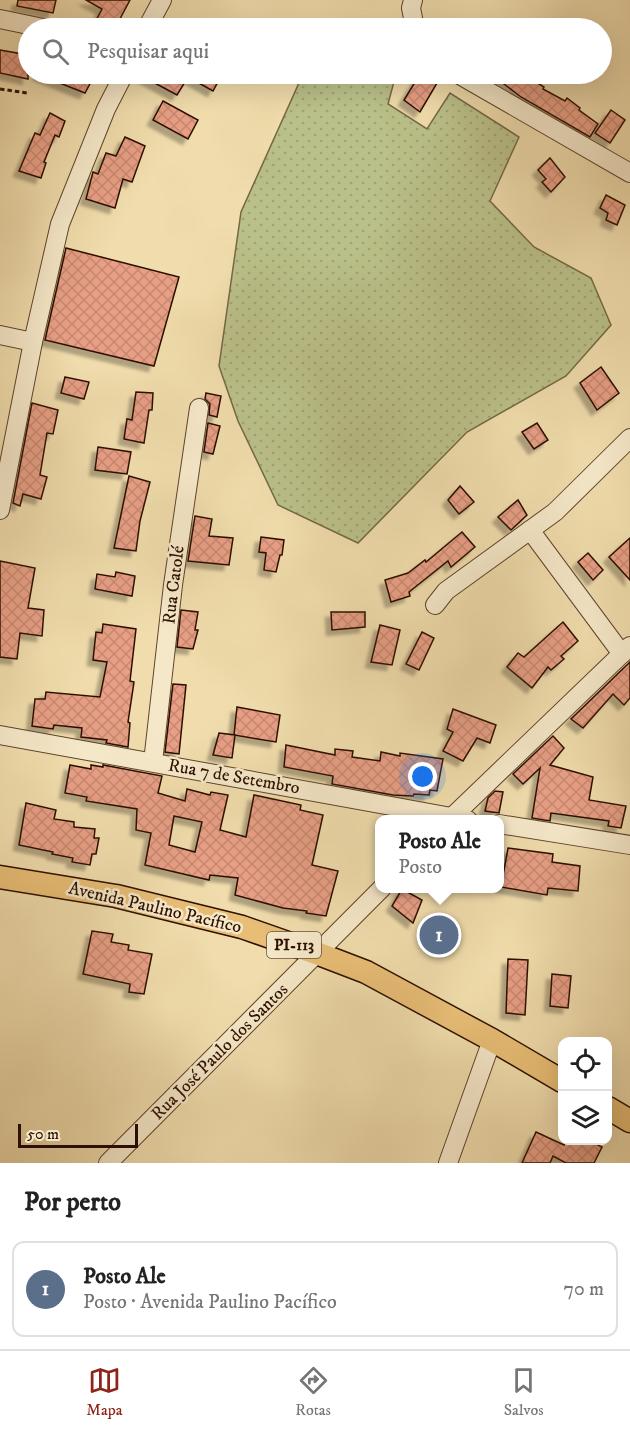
<!DOCTYPE html>
<html lang="pt">
<head>
<meta charset="utf-8">
<style>
	body { margin:0; font-family:"IM FELL DW Pica",serif; background:#f6f6f6; color:#222 }
	.controls { position:absolute; right:18px; bottom:18px; display:grid; overflow:hidden; border-radius:12px; box-shadow:0 6px 24px #0002 }
	.controls button { width:54px; height:54px; display:grid; place-items:center; padding:0; border:0; border-bottom:2px solid #e0e0e0; background:#fff; color:#222; font:30px sans-serif }
	.scale { position:absolute; left:18px; bottom:15px; width:120px; box-sizing:border-box; padding-left:6px; border:3px solid #2d1001; border-top:0; font-size:16px; line-height:21px; white-space:nowrap; color:#2d1001; -webkit-text-stroke:4px #f5e8c9; paint-order:stroke }
	.you { position:absolute; left:423px; top:777px; width:21px; height:21px; margin:-15px; border:4px solid #fff; border-radius:50%; background:#1a73e8; box-shadow:0 0 0 9px #1a73e833 }
	.badge { display:grid; place-items:center; width:39px; height:39px; border-radius:50%; background:#8f2418; color:#fff; font-size:20px; font-weight:700 }
	.pin { position:absolute; translate:-50% -50%; border:3px solid #fff; box-shadow:0 2px 6px #0006 }
	.popup { position:absolute; left:375px; top:815px; width:129px; height:78px; box-sizing:border-box; display:grid; place-content:center; border-radius:12px; background:#fff; filter:drop-shadow(0 2px 4px #0005); font-size:20px; white-space:nowrap; color:#767676 }
	.popup b { font-size:22px; color:#222 }
	.popup::after { content:''; position:absolute; left:50%; top:100%; margin-left:-12px; border:12px solid transparent; border-top-color:#fff }
	.list { margin:0; padding:0; list-style:none }
	h2 { display:flex; justify-content:space-between; align-items:center; height:78px; margin:0; padding:0 24px; font-size:26px }
	h2 small { font-size:20px; font-weight:400; color:#767676 }
	.list li { display:grid; grid-template-columns:39px 1fr auto; gap:18px; align-items:center; box-sizing:border-box; height:96px; margin:0 12px 12px; padding:0 12px; border:2px solid #e0e0e0; border-radius:12px }
	.list b { display:block; font-size:22px; white-space:nowrap }
	.list p { margin:0; font-size:20px; white-space:nowrap; color:#767676 }
	.list em { font-size:20px; font-style:normal; color:#767676 }
	.icon { flex:none; width:33px; height:33px; fill:none; stroke:currentColor; stroke-width:2; stroke-linecap:round; stroke-linejoin:round }
	.map { position:relative; flex:none; width:630px; height:1163px; overflow:hidden }
	.search { position:absolute; background:#fff; box-shadow:0 6px 24px #0002; left:18px; right:18px; top:18px; height:66px; display:flex; align-items:center; gap:15px; box-sizing:border-box; padding:0 21px; border-radius:33px; color:#767676; font-size:22px }
	.sheet { height:186px; background:#fff }
	nav { display:flex; justify-content:space-around; align-items:center; box-sizing:border-box; height:84px; border-top:2px solid #e0e0e0; background:#fff; font-size:16px; color:#767676 }
	nav a { display:grid; justify-items:center; gap:3px }
	nav .on { color:#8f2418 }
	.map>svg:first-child { display:block }
</style>
</head>
<body>
<div class="map">
<svg width="630" height="1163" viewBox="0 0 630 1163">
	<defs>
		<pattern id="grass-dots" width="8" height="8" patternUnits="userSpaceOnUse" patternTransform="scale(1.5)"><rect width="8" height="8" fill="#bac089"/><path d="M2 2h.1M6 6h.1" fill="none" stroke="#a0a474" stroke-width="1.8" stroke-linecap="round"/></pattern>
		<pattern id="building-cross-hatch" width="8" height="8" patternUnits="userSpaceOnUse" patternTransform="scale(1.5)"><rect width="8" height="8" fill="#e89f85"/><path d="M0 0l8 8M0 8l8-8" fill="none" stroke="#c78871"/></pattern>
		<filter id="shadow"><feDropShadow dx="-5.5" dy="5.5" stdDeviation="1.5" flood-color="#0004"/></filter>
	</defs>
	<rect width="100%" height="100%" fill="#f0dcac"/>
	<filter id="stains"><feTurbulence type="fractalNoise" baseFrequency=".00333" numOctaves="4"/><feColorMatrix values="0 0 0 0 .2 0 0 0 0 .09 0 0 0 0 .02 0 0 0 .5 -.17"/></filter>
	<radialGradient id="worn" r=".72"><stop offset=".6" stop-color="#630" stop-opacity="0"/><stop offset="1" stop-color="#630" stop-opacity=".3"/></radialGradient>
	<polygon fill="url(#grass-dots)" stroke="#746845" stroke-width="1.5" points="303,74 396,74 388,104 427,129 450,93 519,137 490,201 534,247 591,278 611,325 566,376 467,432 358,543 278,505 238,421 219,366 241,212"/>
	<g fill="url(#building-cross-hatch)" stroke="#2d1001" stroke-width="1.5" fill-rule="evenodd" filter="url(#shadow)">
		<polygon points="18,0 56,0 53,13 17,6"/>
		<polygon points="86,0 130,0 115,28 92,28 102,9"/>
		<polygon points="0,50 28,55 28,79 0,73"/>
		<polygon points="37,74 82,74 93,78 85,93"/>
		<polygon points="138,74 212,74 220,78 213,91 188,77 177,95"/>
		<polygon points="420,74 437,83 420,112 404,100"/>
		<polygon points="491,74 524,74 544,87 543,89 565,101 567,98 580,108 579,110 598,124 590,137 521,97"/>
		<polygon points="163,101 198,120 188,139 153,120"/>
		<polygon points="611,110 625,120 610,143 595,133"/>
		<polygon points="50,113 65,121 59,137 55,135 44,162 46,163 41,178 19,171 35,133 40,135"/>
		<polygon points="125,137 145,146 132,182 123,179 115,208 86,199 93,172 98,174 106,153 116,156"/>
		<polygon points="550,158 565,177 551,192 542,182 546,179 538,170"/>
		<polygon points="606,195 625,205 617,225 606,220 608,213 600,208"/>
		<polygon points="66,248 179,277 154,366 45,340"/>
		<polygon points="601,367 619,393 597,410 580,383"/>
		<polygon points="65,377 89,382 84,399 61,393"/>
		<polygon points="136,392 153,393 152,410 149,410 144,443 124,439 127,419 132,420"/>
		<polygon points="206,393 221,396 217,417 209,415 210,404 205,399"/>
		<polygon points="32,403 58,410 53,434 47,433 40,475 47,477 41,499 23,494 20,506 13,503"/>
		<polygon points="208,423 220,426 213,454 204,452"/>
		<polygon points="537,423 548,440 534,449 522,432"/>
		<polygon points="98,447 131,452 127,474 95,470"/>
		<polygon points="129,476 150,482 140,521 136,551 114,548"/>
		<polygon points="460,486 474,502 459,514 448,500"/>
		<polygon points="518,500 527,515 511,530 498,517"/>
		<polygon points="195,516 212,519 209,536 233,538 229,565 188,561"/>
		<polygon points="462,532 475,547 451,567 448,561 409,592 410,596 391,602 385,580 408,573 425,560 426,562"/>
		<polygon points="261,537 284,540 282,555 280,555 276,572 264,570 266,553 259,552"/>
		<polygon points="630,538 630,580 609,557"/>
		<polygon points="588,553 603,570 593,580 578,562"/>
		<polygon points="0,561 35,568 28,608 44,610 42,636 20,633 17,659 0,657"/>
		<polygon points="116,572 135,576 132,596 95,589 97,574 115,577"/>
		<polygon points="181,610 198,612 195,630 198,630 193,649 177,647"/>
		<polygon points="331,612 365,612 365,627 332,630"/>
		<polygon points="563,622 578,641 561,656 564,659 551,670 548,667 532,688 507,667 518,653 524,657"/>
		<polygon points="103,624 136,629 130,681 134,682 128,722 130,723 128,747 106,743 107,740 81,737 82,728 54,725 53,729 32,726 35,699 45,699 46,692 100,697 107,662 93,660 96,632 102,633"/>
		<polygon points="380,625 400,630 392,665 371,662"/>
		<polygon points="422,632 434,638 419,670 406,664"/>
		<polygon points="630,662 630,698 624,705 613,694 583,728 571,719"/>
		<polygon points="173,684 186,685 179,754 165,752"/>
		<polygon points="237,707 280,715 276,742 234,735"/>
		<polygon points="453,709 496,725 490,743 477,738 463,761 443,751 453,732 447,729"/>
		<polygon points="219,733 235,735 232,758 213,755"/>
		<polygon points="553,736 564,748 550,765 593,777 589,800 626,806 621,828 608,826 609,821 551,813 550,821 532,818 540,768 523,784 513,774"/>
		<polygon points="286,745 335,755 335,749 353,751 352,757 380,761 381,752 400,756 400,753 443,759 437,791 430,790 429,795 414,794 413,796 393,795 332,784 333,776 284,767"/>
		<path d="M70,765L91,769V765L103,767V765L162,776L158,793L185,801L187,789L210,795L211,792L228,795L220,830L246,837L254,795L301,805L300,810L323,815L312,865L338,871L326,916L306,913L307,911L283,908L235,895L238,878L210,875L209,880L145,865L151,833L136,830L137,809L86,801L87,797L65,793ZM174,816L202,822L195,852L169,845Z"/>
		<polygon points="495,791 503,792 499,813 485,811 488,798"/>
		<polygon points="26,803 56,810 54,819 74,822 74,827 95,829 94,838 99,838 96,854 92,854 90,865 72,862 73,858 52,854 53,852 19,845"/>
		<polygon points="508,848 553,854 552,862 580,866 578,891 548,888 547,895 501,887"/>
		<polygon points="402,889 422,900 413,923 392,906"/>
		<polygon points="92,931 113,934 111,942 129,945 128,950 152,954 144,994 129,992 130,984 83,974"/>
		<polygon points="508,959 528,960 525,1015 506,1013"/>
		<polygon points="552,974 571,976 568,1008 550,1006"/>
		<polygon points="536,1132 564,1145 566,1140 588,1140 602,1147 594,1163 566,1163 553,1156 550,1163 522,1163"/>
	</g>
	<g fill="none" stroke-linecap="round" stroke-linejoin="round">
		<defs>
			<g id="minor">
				<polyline points="413,0 411,8 415,28"/>
				<polyline points="0,19 43,28"/>
				<polyline points="147,28 162,0"/>
				<polyline points="458,74 630,173"/>
				<polyline points="0,335 33,342"/>
				<polyline points="0,510 33,342 60,224 106,109 124,74"/>
				<polyline points="530,530 622,654"/>
				<polyline points="435,605 446,591 555,512 630,438"/>
				<polyline points="0,735 468,820"/>
				<polyline points="153,762 173,585 199,408"/>
				<polyline points="449,820 630,646"/>
				<polyline points="499,824 630,845"/>
				<polyline points="108,1163 382,888"/>
				<polyline points="448,1163 492,1040"/>
			</g>
			<g id="major">
				<polyline points="0,877 116,896 242,927 319,954 366,972 492,1040 562,1081"/>
				<polyline points="608,1108 630,1121"/>
			</g>
		</defs>
		<use href="#minor" stroke="#5e432c" stroke-width="20"/>
		<use href="#major" stroke="#2d1001" stroke-width="25"/>
		<polyline stroke="#2d1001" stroke-width="3" stroke-dasharray="4.5 3" stroke-linecap="butt" points="0,89 27,93"/>
		<use href="#minor" stroke="#f5e8c9" stroke-width="18"/>
		<use href="#major" stroke="#e8be76" stroke-width="22"/>
	</g>
	<g text-anchor="middle" dominant-baseline="central" stroke-width="5" stroke-linejoin="round" paint-order="stroke">
		<rect fill="#f5e8c9" stroke="#69513d" stroke-width="1.5" x="267" y="932" width="54" height="26" rx="4.5"/>
		<g font-size="16" font-weight="bold" fill="#2d1001">
			<text x="294" y="945">PI-113</text>
		</g>
		<g font-size="18" fill="#2d1001" stroke="#f5e8c9">
			<text transform="translate(174 585) rotate(-83)">Rua Catolé</text>
			<text transform="translate(234 777) rotate(10)">Rua 7 de Setembro</text>
			<text transform="translate(155 908) rotate(13)">Avenida Paulino Pacífico</text>
			<text transform="translate(220 1052) rotate(-45)">Rua José Paulo dos Santos</text>
		</g>
	</g>
	<rect width="100%" height="100%" filter="url(#stains)"/>
	<rect width="100%" height="100%" fill="url(#worn)"/>
</svg>
<div class="controls">
<button><svg class="icon" aria-label="locate" viewBox="0 0 24 24"><circle cx="12" cy="12" r="6"/><path d="M12 2v4M12 18v4M2 12h4M18 12h4"/></svg></button>
<button><svg class="icon" aria-label="layers" viewBox="0 0 24 24"><path d="M12 4l9 5-9 5-9-5zM3 14l9 5 9-5"/></svg></button>
</div>
<div class="scale">50 m</div>
<div class="you"></div>
<div class="pin badge" style="left:439px;top:935px;background:#5c6f8a">1</div>
<div class="popup"><b>Posto Ale</b>Posto</div>
<div class="search"><svg class="icon" aria-label="search" viewBox="0 0 24 24"><circle cx="10" cy="10" r="6"/><path d="M15 15l6 6"/></svg>Pesquisar aqui</div>
</div>
<section class="sheet">
<h2>Por perto<small></small></h2>
<ul class="list">
<li><span class="badge" style="background:#5c6f8a">1</span><div><b>Posto Ale</b><p>Posto · Avenida Paulino Pacífico</p></div><em>70 m</em></li>
</ul>
</section>
<nav>
<a class="on"><svg class="icon" aria-label="map" viewBox="0 0 24 24"><path d="M3 6l6-2 6 2 6-2v14l-6 2-6-2-6 2zM9 4v14M15 6v14"/></svg>Mapa</a>
<a><svg class="icon" aria-label="directions" viewBox="0 0 24 24"><path d="M12 3l9 9-9 9-9-9zM9 14v-3h6M13 9l2 2-2 2"/></svg>Rotas</a>
<a><svg class="icon" aria-label="saved" viewBox="0 0 24 24"><path d="M7 4h10v16l-5-4-5 4z"/></svg>Salvos</a>
</nav>
</body>
</html>
